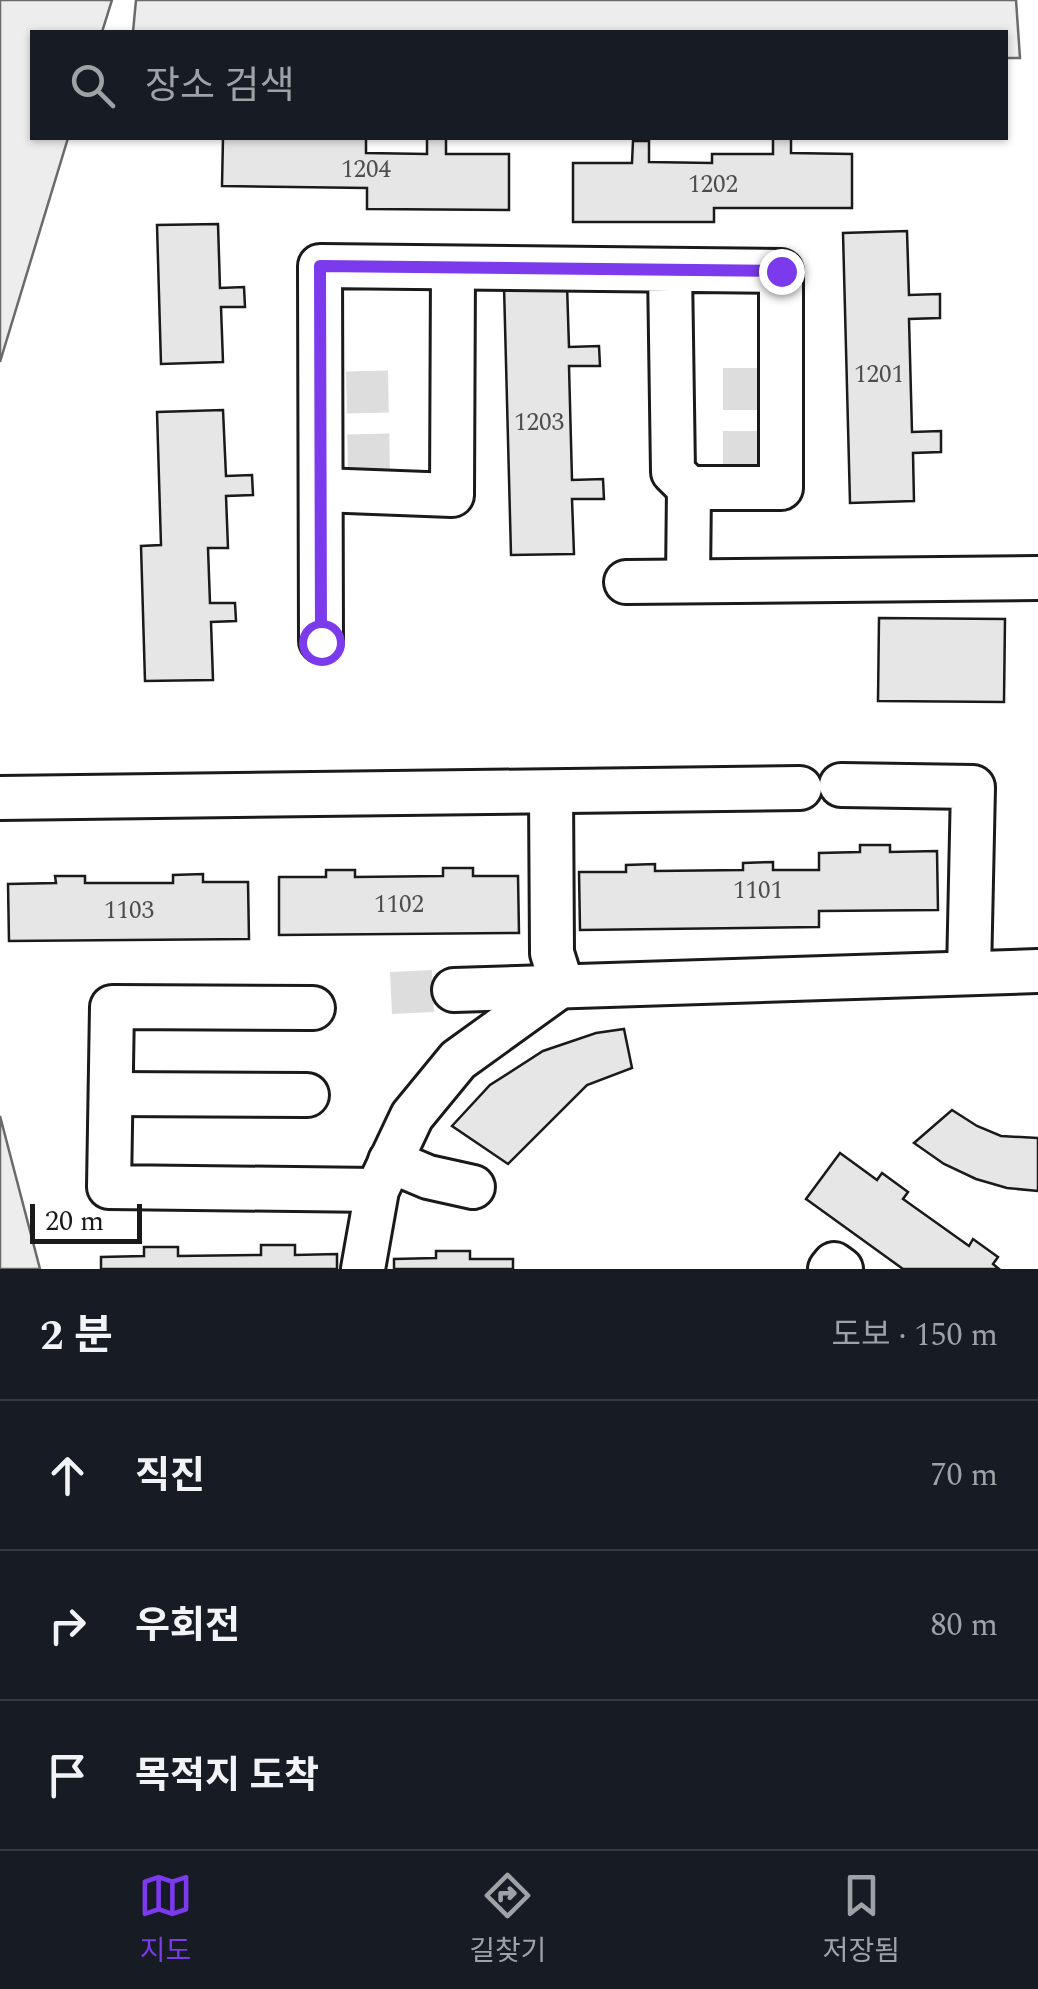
<!DOCTYPE html>
<html lang="ko">
<head>
<meta charset="utf-8">
<style>
	body { margin:0; font-family:Spectral,"Noto Sans KR",serif; background:#20242c; color:#f1f3f6 }
	.scale { position:absolute; left:30px; bottom:25px; width:112px; box-sizing:border-box; padding-left:10px; border:5px solid #1a1a1a; border-top:0; font-size:28px; line-height:35px; white-space:nowrap; color:#1a1a1a; -webkit-text-stroke:8px #fff; paint-order:stroke }
	.stop { position:absolute; width:30px; height:30px; margin:-22px; border:8px solid #7c3aed; border-radius:50%; background:#fff }
	.stop.end { background:#7c3aed; border-color:#fff; box-shadow:0 2px 10px #0008 }
	.list { margin:0; padding:0; list-style:none }
	h2 { display:flex; justify-content:space-between; align-items:center; height:130px; margin:0; padding:0 40px; font-size:42px }
	h2 small { font-size:32px; font-weight:400; color:#9ea1a6 }
	.list li { display:grid; grid-template-columns:65px 1fr auto; gap:30px; align-items:center; box-sizing:border-box; height:150px; padding:0 40px; border-top:2px solid #363941 }
	.list b { display:block; font-size:38px; white-space:nowrap }
	.list em { font-size:32px; font-style:normal; color:#9ea1a6 }
	.icon { flex:none; width:55px; height:55px; fill:none; stroke:currentColor; stroke-width:2; stroke-linecap:round; stroke-linejoin:round }
	.map { position:relative; flex:none; width:1038px; height:1269px; overflow:hidden }
	.search { position:absolute; background:#171b24; box-shadow:0 2px 8px #0004; left:30px; right:30px; top:30px; height:110px; display:flex; align-items:center; gap:25px; box-sizing:border-box; padding:0 35px; border-radius:0px; color:#9ea1a6; font-size:38px }
	.sheet { height:580px; background:#171b24 }
	nav { display:flex; justify-content:space-around; align-items:center; box-sizing:border-box; height:140px; border-top:2px solid #363941; background:#171b24; font-size:28px; color:#9ea1a6 }
	nav a { display:grid; justify-items:center; gap:5px }
	nav .on { color:#7c3aed }
	.map>svg:first-child { display:block }
</style>
</head>
<body>
<div class="map">
<svg width="1038" height="1269" viewBox="0 0 1038 1269">
	<rect width="100%" height="100%" fill="#fff"/>
	<g fill="#ededed" stroke="#6a6a6a" stroke-width="2.5">
		<polygon points="0,0 112,0 102,32 32,32 32,138 68,138 0,362"/>
		<polygon points="136,0 1016,0 1020,58 1006,58 1006,32 133,32"/>
		<polygon points="0,1116 40,1269 0,1269"/>
	</g>
	<g fill="#e6e6e6" stroke="#1a1a1a" stroke-width="2.5">
		<polygon points="223,138 366,138 366,153 427,154 427,138 446,138 446,154 509,154 509,210 367,209 367,188 222,186"/>
		<polygon points="773,138 791,138 791,153 852,154 852,208 714,208 714,222 573,222 573,163 632,163 633,141 649,141 649,162 712,163 712,154 773,154"/>
		<polygon points="218,224 220,288 244,287 245,307 221,307 223,362 161,364 157,225"/>
		<polygon points="907,231 909,295 940,294 940,318 909,319 912,432 941,431 941,452 913,453 914,501 850,503 843,233"/>
		<polygon points="567,285 569,347 599,346 600,366 569,366 572,480 603,479 604,499 572,499 574,554 511,555 504,286"/>
		<polygon points="223,410 226,476 252,475 253,495 226,496 228,548 208,548 210,603 235,603 236,621 211,622 213,680 145,681 141,546 161,545 157,412"/>
		<polygon points="879,618 1005,619 1004,702 878,701"/>
		<polygon points="860,845 890,845 890,852 937,851 938,910 819,911 819,927 580,930 579,872 626,872 626,865 655,864 655,871 743,870 743,863 773,862 773,870 819,870 819,853 860,852"/>
		<polygon points="443,868 473,868 473,876 518,876 519,933 279,935 279,877 326,877 326,870 355,870 355,877 443,876"/>
		<polygon points="203,874 203,882 248,882 249,939 9,941 8,884 56,883 55,876 85,876 85,883 173,883 173,875"/>
		<polygon points="624,1029 632,1068 587,1085 508,1164 452,1126 490,1085 543,1051 596,1033"/>
		<polygon points="952,1110 977,1126 1001,1136 1038,1138 1038,1191 1007,1188 976,1179 944,1164 914,1143"/>
		<polygon points="840,1153 877,1180 882,1173 908,1192 903,1199 969,1246 973,1239 998,1257 993,1264 999,1269 903,1269 806,1199"/>
		<polygon points="261,1245 295,1245 295,1255 337,1254 337,1269 101,1269 101,1257 144,1256 144,1247 178,1247 178,1256 261,1255"/>
		<polygon points="436,1251 470,1251 470,1259 513,1259 513,1269 394,1269 394,1259 436,1258"/>
	</g>
	<g fill="none" stroke-linecap="round" stroke-linejoin="round">
		<g stroke="#ddd" stroke-width="42" stroke-dasharray="42 21" stroke-linecap="butt">
			<polyline points="744,368 744,468"/>
			<polyline points="367,371 369,472"/>
			<polyline points="391,993 454,990"/>
		</g>
		<defs>
			<g id="minor">
				<polyline points="321,490 452,495 453,268"/>
				<polyline points="688,581 689,488"/>
				<polyline points="626,582 1038,578"/>
				<polyline points="321,641 320,266 781,271 781,488 689,488 673,472 670,270"/>
				<polyline points="841,785 973,787 969,973"/>
				<polyline points="0,798 800,788"/>
				<polyline points="454,990 1038,971"/>
				<polyline points="313,1008 112,1007 109,1187 377,1190"/>
				<polyline points="111,1094 307,1095"/>
				<polyline points="390,1161 428,1177 473,1187"/>
				<polyline points="363,1269 377,1190 412,1116 458,1060 562,985 552,953 551,792"/>
				<polyline points="830,1269 834,1264 841,1269"/>
			</g>
		</defs>
		<use href="#minor" stroke="#1a1a1a" stroke-width="48"/>
		<use href="#minor" stroke="#fff" stroke-width="42"/>
	</g>
	<g fill="none" stroke-linecap="round" stroke-linejoin="round">
		<polyline stroke="#7c3aed" stroke-width="12" points="321,642 320,266 781,271"/>
	</g>
	<g text-anchor="middle" dominant-baseline="central" stroke-width="8" stroke-linejoin="round" paint-order="stroke">
		<g font-size="25" fill="#4d4d4d">
			<text x="366" y="170">1204</text>
			<text x="713" y="185">1202</text>
			<text x="879" y="375">1201</text>
			<text x="539" y="423">1203</text>
			<text x="758" y="891">1101</text>
			<text x="399" y="905">1102</text>
			<text x="129" y="911">1103</text>
		</g>
	</g>
</svg>
<div class="scale">20 m</div>
<div class="stop" style="left:321px;top:642px"></div>
<div class="stop end" style="left:781px;top:271px"></div>
<div class="search"><svg class="icon" aria-label="search" viewBox="0 0 24 24"><circle cx="10" cy="10" r="6"/><path d="M15 15l6 6"/></svg>장소 검색</div>
</div>
<section class="sheet">
<h2>2 분<small>도보 · 150 m</small></h2>
<ul class="list">
<li><svg class="icon" aria-label="ahead" viewBox="0 0 24 24"><path d="M12 20V5M6 11l6-6 6 6"/></svg><div><b>직진</b></div><em>70 m</em></li>
<li><svg class="icon" aria-label="right" viewBox="0 0 24 24"><path d="M7 20v-9h11M14 6l5 5-5 5"/></svg><div><b>우회전</b></div><em>80 m</em></li>
<li><svg class="icon" aria-label="arrive" viewBox="0 0 24 24"><path d="M6 21V4h12l-3 4 3 4H6"/></svg><div><b>목적지 도착</b></div></li>
</ul>
</section>
<nav>
<a class="on"><svg class="icon" aria-label="map" viewBox="0 0 24 24"><path d="M3 6l6-2 6 2 6-2v14l-6 2-6-2-6 2zM9 4v14M15 6v14"/></svg>지도</a>
<a><svg class="icon" aria-label="directions" viewBox="0 0 24 24"><path d="M12 3l9 9-9 9-9-9zM9 14v-3h6M13 9l2 2-2 2"/></svg>길찾기</a>
<a><svg class="icon" aria-label="saved" viewBox="0 0 24 24"><path d="M7 4h10v16l-5-4-5 4z"/></svg>저장됨</a>
</nav>
</body>
</html>
